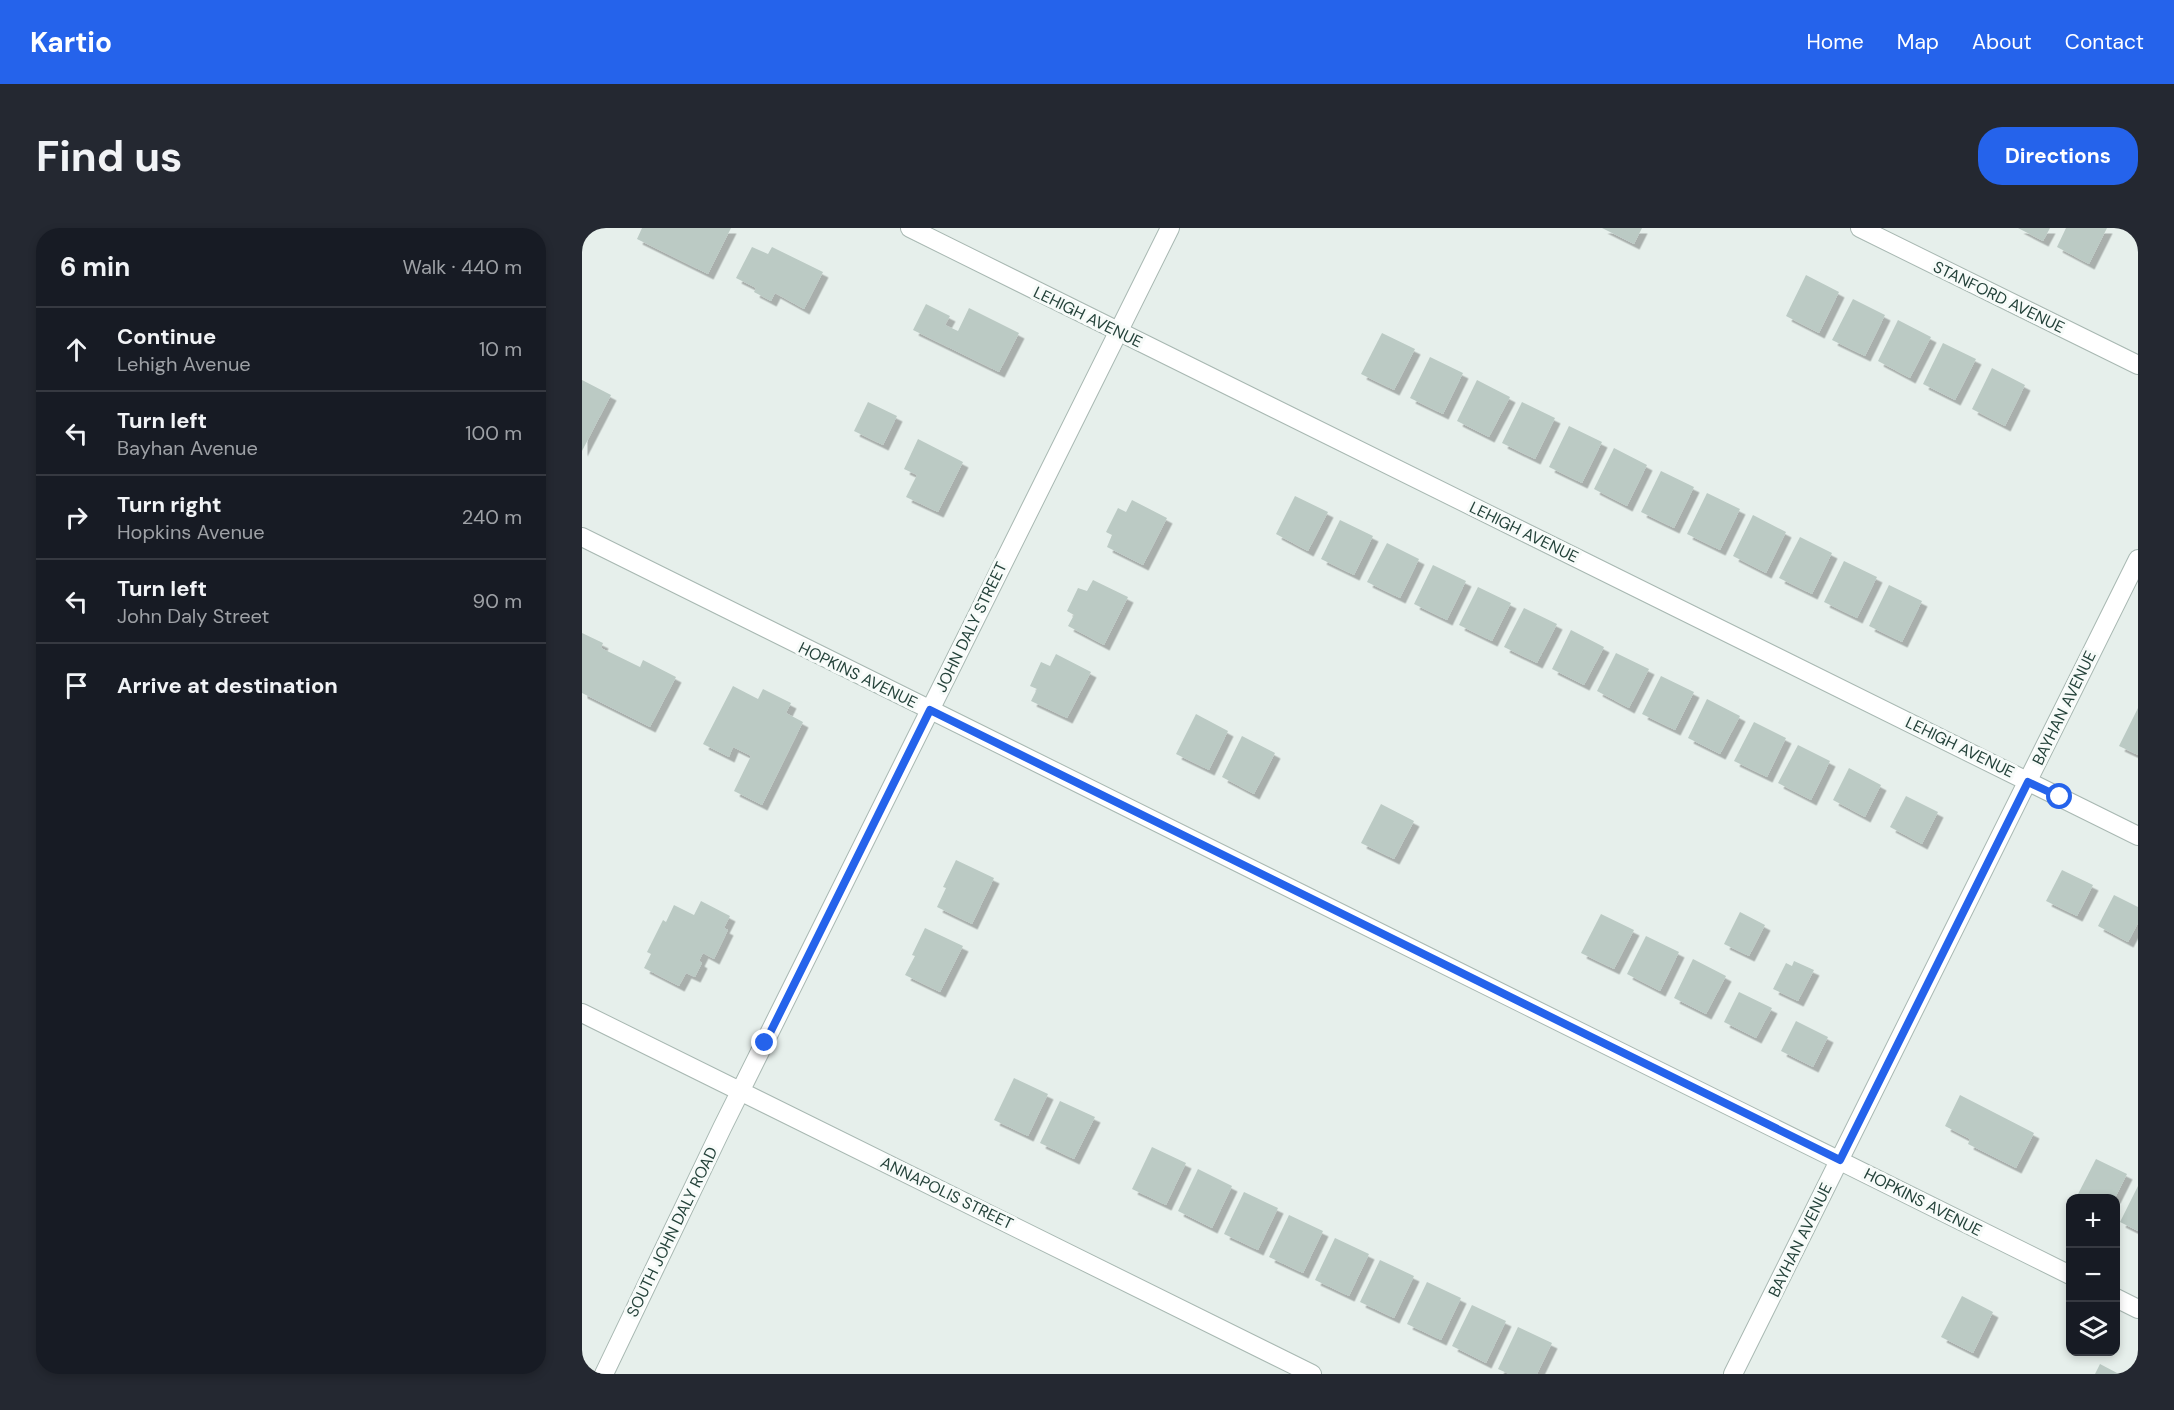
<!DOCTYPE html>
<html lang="en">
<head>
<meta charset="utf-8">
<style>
	body { margin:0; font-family:"DM Sans",sans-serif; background:#242831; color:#f1f3f6 }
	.controls { position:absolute; right:18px; bottom:18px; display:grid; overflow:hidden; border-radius:12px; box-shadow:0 3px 9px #0003 }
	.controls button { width:54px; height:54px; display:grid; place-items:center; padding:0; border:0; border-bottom:2px solid #363941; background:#171b24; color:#f1f3f6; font:30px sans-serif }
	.stop { position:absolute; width:18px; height:18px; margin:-14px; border:4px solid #2563eb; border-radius:50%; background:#fff }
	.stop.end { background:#2563eb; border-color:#fff; box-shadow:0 2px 6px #0008 }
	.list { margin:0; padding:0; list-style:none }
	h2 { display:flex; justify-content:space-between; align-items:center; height:78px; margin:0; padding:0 24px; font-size:26px }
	h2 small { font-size:20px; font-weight:400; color:#9ea1a6 }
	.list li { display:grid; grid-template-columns:39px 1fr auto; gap:18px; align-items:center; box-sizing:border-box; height:84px; padding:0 24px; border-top:2px solid #363941 }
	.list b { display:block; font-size:22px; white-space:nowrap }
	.list p { margin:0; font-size:20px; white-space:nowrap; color:#9ea1a6 }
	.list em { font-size:20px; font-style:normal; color:#9ea1a6 }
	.icon { flex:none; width:33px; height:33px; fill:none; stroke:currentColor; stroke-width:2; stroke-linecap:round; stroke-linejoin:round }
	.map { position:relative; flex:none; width:1556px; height:1146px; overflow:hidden; border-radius:24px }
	header { display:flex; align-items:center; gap:36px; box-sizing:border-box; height:84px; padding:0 30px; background:#2563eb; color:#fff }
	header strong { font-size:28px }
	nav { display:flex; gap:33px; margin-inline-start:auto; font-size:21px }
	.intro { display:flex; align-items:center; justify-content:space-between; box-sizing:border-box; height:144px; padding:0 36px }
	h1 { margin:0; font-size:42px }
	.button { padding:15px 27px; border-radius:24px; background:#2563eb; color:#fff; font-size:21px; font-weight:700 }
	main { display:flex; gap:36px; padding:0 36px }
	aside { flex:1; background:#171b24; border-radius:24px; box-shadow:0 3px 9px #0003 }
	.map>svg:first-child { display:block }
</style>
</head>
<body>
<header>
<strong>Kartio</strong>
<nav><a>Home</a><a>Map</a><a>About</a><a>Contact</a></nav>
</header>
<div class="intro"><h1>Find us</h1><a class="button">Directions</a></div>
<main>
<aside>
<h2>6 min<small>Walk · 440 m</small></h2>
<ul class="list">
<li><svg class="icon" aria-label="ahead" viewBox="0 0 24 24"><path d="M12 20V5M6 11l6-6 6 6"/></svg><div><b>Continue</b><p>Lehigh Avenue</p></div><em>10 m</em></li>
<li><svg class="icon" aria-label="left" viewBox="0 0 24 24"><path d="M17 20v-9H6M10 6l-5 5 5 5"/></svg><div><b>Turn left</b><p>Bayhan Avenue</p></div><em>100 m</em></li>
<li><svg class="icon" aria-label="right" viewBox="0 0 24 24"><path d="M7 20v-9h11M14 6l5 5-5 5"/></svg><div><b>Turn right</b><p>Hopkins Avenue</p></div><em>240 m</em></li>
<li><svg class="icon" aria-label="left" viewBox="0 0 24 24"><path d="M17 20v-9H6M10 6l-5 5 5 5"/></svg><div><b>Turn left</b><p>John Daly Street</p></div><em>90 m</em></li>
<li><svg class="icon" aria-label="arrive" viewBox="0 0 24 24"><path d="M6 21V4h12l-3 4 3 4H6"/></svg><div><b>Arrive at destination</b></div></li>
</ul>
</aside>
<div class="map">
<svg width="1556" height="1146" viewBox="0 0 1556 1146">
	<defs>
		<filter id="shadow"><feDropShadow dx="5.5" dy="5.5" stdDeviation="0" flood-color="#0004"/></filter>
	</defs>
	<rect width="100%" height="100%" fill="#e6efeb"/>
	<g fill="#bbcac4" filter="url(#shadow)">
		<polygon points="60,0 149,0 126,46 55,11"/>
		<polygon points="1020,0 1060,0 1052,16"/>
		<polygon points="1436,0 1468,0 1461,13"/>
		<polygon points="1484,0 1525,0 1507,36 1475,19"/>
		<polygon points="170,19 186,26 190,19 241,44 222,81 193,65 189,73 172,64 174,60 154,50"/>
		<polygon points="1224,47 1257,64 1237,105 1204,88"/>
		<polygon points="1271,71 1303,87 1283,128 1250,112"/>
		<polygon points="344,76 368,88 363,97 376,103 387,80 437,105 417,144 331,102"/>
		<polygon points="1316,92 1349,109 1328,150 1296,133"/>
		<polygon points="800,105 833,121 812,162 779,146"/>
		<polygon points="1361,115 1394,131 1373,172 1341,156"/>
		<polygon points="848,129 881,145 861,186 828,170"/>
		<polygon points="1410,140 1443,157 1423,198 1390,181"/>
		<polygon points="0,152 29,167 0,223"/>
		<polygon points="895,152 928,169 907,209 875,193"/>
		<polygon points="286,174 315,188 301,217 272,203"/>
		<polygon points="940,174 973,190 953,231 920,215"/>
		<polygon points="987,198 1020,214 1000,255 967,239"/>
		<polygon points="336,211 381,234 356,284 324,269 335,247 322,241"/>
		<polygon points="1032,220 1065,237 1045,278 1012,261"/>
		<polygon points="1079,243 1112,259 1092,300 1059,284"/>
		<polygon points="1125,265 1158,281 1138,322 1105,306"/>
		<polygon points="713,268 746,284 726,323 694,306"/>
		<polygon points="550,272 585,290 561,337 525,319 530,307 524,304 536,280 544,284"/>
		<polygon points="1171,287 1204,304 1184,345 1151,328"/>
		<polygon points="758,292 791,308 772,347 739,331"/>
		<polygon points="1218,309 1250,325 1230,366 1197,350"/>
		<polygon points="805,315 837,331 818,370 785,354"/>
		<polygon points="1262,333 1295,349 1275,390 1242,374"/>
		<polygon points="851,337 884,353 865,392 832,376"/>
		<polygon points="511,352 546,369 522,417 486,398 492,387 485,383 496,360 505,363"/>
		<polygon points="1307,357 1340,373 1320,414 1287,398"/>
		<polygon points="896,359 929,375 910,413 877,397"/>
		<polygon points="942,380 975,396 955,435 922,419"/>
		<polygon points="989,402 1022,419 1002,457 970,441"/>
		<polygon points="0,405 21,415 19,420 58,439 61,432 94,449 68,499 0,465"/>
		<polygon points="1034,425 1067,441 1047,480 1015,463"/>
		<polygon points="474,426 509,444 485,490 449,473 455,461 448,458 459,434 468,438"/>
		<polygon points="1079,448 1112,464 1093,502 1060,486"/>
		<polygon points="151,458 176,471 181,461 209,475 204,485 221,494 180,577 152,563 169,528 151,519 147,529 121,516"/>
		<polygon points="1125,471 1158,488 1138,526 1106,510"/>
		<polygon points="1556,480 1556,527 1537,518"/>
		<polygon points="614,486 646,503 627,542 594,526"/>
		<polygon points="1172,494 1204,510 1185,549 1152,533"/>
		<polygon points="660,508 693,525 672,566 640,549"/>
		<polygon points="1216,517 1248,533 1229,572 1196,555"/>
		<polygon points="1267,540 1299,557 1283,589 1251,572"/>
		<polygon points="1324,568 1356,584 1340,616 1308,599"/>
		<polygon points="799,576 832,593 812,631 779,615"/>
		<polygon points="374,632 412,650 390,696 355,679 364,660 361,659"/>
		<polygon points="1480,642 1511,657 1495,688 1464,673"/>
		<polygon points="1532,667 1556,679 1556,695 1546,714 1516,698"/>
		<polygon points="119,673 148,688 142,700 146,702 132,731 121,725 117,733 120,735 113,749 104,745 97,758 62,740 69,726 65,724 81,692 84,694 92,677 112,687"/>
		<polygon points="1158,684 1183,697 1167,728 1142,716"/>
		<polygon points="1019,686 1052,702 1032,741 999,725"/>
		<polygon points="343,700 381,718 358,764 323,747 333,728 330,727"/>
		<polygon points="1064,708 1097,724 1078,763 1045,746"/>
		<polygon points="1111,731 1144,748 1124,786 1092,770"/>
		<polygon points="1212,733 1232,742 1216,773 1191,761 1204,735 1210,738"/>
		<polygon points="1157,764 1190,780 1174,810 1142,794"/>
		<polygon points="1214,793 1246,809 1231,839 1199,823"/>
		<polygon points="432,850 466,866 446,908 412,892"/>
		<polygon points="1378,867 1452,905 1434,940 1386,916 1388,911 1363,898"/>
		<polygon points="478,873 513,889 492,931 458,915"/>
		<polygon points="570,919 604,935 584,977 550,961"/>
		<polygon points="1514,931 1545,946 1533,970 1494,970"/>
		<polygon points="616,941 650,958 630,1000 596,983"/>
		<polygon points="1556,958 1556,1003 1538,994"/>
		<polygon points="662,964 696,980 676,1022 642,1006"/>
		<polygon points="707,987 741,1003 721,1045 687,1029"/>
		<polygon points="753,1010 787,1026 767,1068 733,1052"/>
		<polygon points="798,1032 832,1048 812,1090 778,1074"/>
		<polygon points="845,1054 879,1070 859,1112 825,1096"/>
		<polygon points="1380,1068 1411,1084 1391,1125 1359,1109"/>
		<polygon points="890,1077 924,1093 904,1135 870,1118"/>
		<polygon points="936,1099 970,1115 955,1146 927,1146 916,1141"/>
		<polygon points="1518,1136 1537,1146 1513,1146"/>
	</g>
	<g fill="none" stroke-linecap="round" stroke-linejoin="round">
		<defs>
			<g id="minor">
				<polyline points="328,0 1556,608"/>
				<polyline points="1278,0 1556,137"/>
				<polyline points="0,309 1488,1047"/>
				<polyline points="0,785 730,1146"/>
				<polyline points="1534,1070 1556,1081"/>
				<polyline points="22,1146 140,900 588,0"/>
				<polyline points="1151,1146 1556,331"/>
			</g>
		</defs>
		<use href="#minor" stroke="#a8b8b2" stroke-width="20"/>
		<use href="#minor" stroke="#fff" stroke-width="18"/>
	</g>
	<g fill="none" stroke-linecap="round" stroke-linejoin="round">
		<polyline stroke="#2563eb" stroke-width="8" points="183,815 348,482 1258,932 1446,554 1478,569"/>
	</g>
	<g text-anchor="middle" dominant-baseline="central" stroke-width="6" stroke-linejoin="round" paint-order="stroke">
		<g font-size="16" fill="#24423a" stroke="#f7fbf9">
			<text transform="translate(1417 69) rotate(26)">STANFORD AVENUE</text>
			<text transform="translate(506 89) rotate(26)">LEHIGH AVENUE</text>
			<text transform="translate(942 304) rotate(26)">LEHIGH AVENUE</text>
			<text transform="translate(389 399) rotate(-64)">JOHN DALY STREET</text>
			<text transform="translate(276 447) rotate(26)">HOPKINS AVENUE</text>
			<text transform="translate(1482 480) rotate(-64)">BAYHAN AVENUE</text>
			<text transform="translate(1378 519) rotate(26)">LEHIGH AVENUE</text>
			<text transform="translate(365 965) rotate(26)">ANNAPOLIS STREET</text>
			<text transform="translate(1341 974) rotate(27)">HOPKINS AVENUE</text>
			<text transform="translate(90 1004) rotate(-64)">SOUTH JOHN DALY ROAD</text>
			<text transform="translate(1218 1012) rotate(-64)">BAYHAN AVENUE</text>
		</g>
	</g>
</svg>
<div class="controls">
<button>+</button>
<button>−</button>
<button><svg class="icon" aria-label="layers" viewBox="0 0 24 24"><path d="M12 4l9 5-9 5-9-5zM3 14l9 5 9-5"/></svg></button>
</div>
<div class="stop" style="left:1478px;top:569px"></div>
<div class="stop end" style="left:183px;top:815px"></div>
</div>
</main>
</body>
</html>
